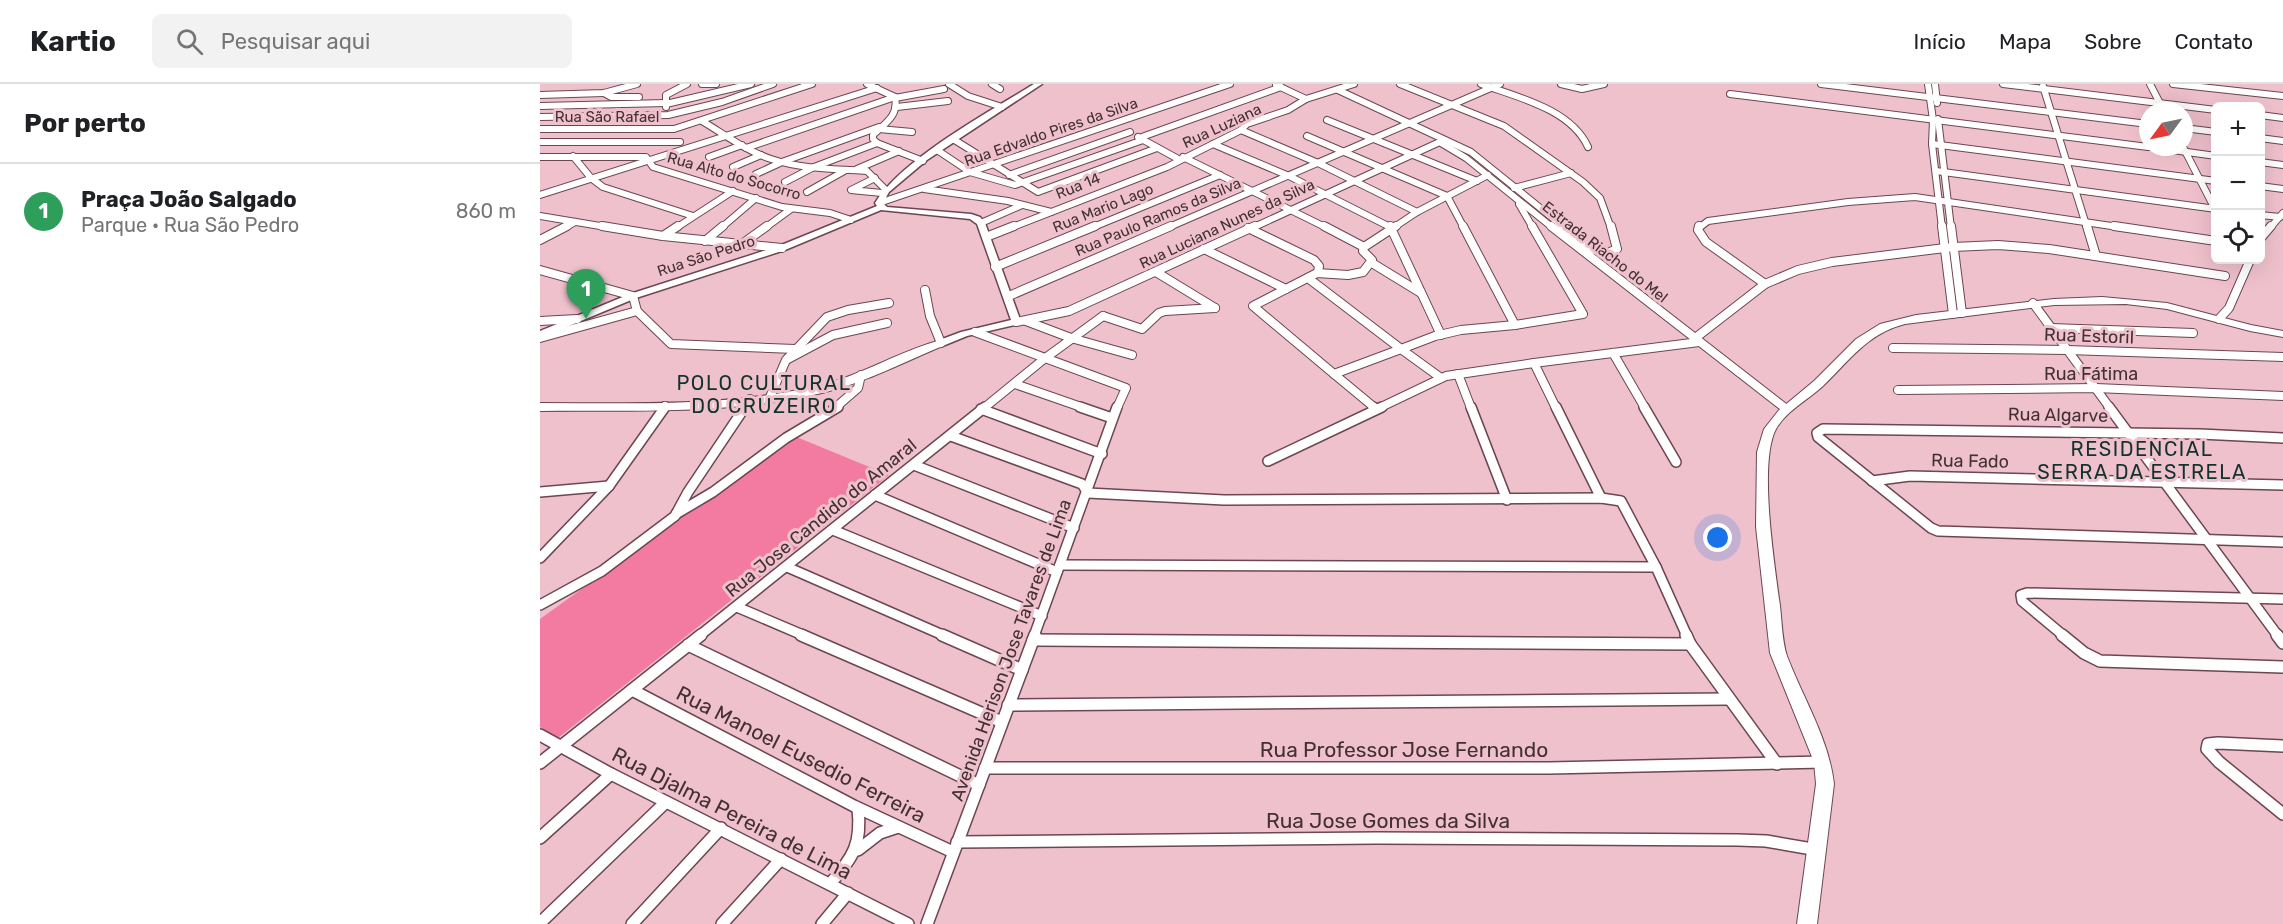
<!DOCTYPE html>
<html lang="pt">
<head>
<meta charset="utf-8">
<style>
	body { margin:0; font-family:Rubik,sans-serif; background:#f2f2f2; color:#202124 }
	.controls { position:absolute; right:18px; top:18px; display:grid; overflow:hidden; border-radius:9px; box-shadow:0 6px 24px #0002 }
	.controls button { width:54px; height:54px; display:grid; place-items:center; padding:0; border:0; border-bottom:2px solid #e0e0e0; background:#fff; color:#202124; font:30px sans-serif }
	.compass { position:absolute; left:1599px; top:18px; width:54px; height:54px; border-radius:50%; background:#fff; box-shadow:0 6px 24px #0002; rotate:237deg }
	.you { position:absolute; left:1178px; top:454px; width:21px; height:21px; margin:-15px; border:4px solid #fff; border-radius:50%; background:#1a73e8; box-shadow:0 0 0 9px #1a73e833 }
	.badge { display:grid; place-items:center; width:39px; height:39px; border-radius:50%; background:#d93025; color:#fff; font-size:20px; font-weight:700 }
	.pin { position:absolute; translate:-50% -50px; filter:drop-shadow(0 2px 3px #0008) }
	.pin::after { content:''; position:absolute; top:32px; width:21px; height:18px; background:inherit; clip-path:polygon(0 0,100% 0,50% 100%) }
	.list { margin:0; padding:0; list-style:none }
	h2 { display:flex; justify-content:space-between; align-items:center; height:78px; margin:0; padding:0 24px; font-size:26px }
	h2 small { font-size:20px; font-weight:400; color:#757577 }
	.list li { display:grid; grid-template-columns:39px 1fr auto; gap:18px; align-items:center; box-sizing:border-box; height:96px; padding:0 24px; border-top:2px solid #e0e0e0 }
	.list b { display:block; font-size:22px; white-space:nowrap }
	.list p { margin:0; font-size:20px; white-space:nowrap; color:#757577 }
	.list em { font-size:20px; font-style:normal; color:#757577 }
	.icon { flex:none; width:33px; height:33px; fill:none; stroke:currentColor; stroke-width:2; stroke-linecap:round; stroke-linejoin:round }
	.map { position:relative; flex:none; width:1743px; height:840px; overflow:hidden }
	header { display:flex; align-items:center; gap:36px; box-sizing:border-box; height:84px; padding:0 30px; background:#fff; border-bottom:2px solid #e0e0e0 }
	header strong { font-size:28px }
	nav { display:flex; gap:33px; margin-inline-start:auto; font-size:21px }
	.search { width:420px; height:54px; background:#f2f2f2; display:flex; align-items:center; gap:15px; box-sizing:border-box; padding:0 21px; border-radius:9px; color:#757577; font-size:22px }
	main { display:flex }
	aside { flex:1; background:#fff }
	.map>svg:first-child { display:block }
</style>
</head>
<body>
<header>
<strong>Kartio</strong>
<div class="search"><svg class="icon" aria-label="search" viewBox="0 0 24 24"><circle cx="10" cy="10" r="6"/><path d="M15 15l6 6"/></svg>Pesquisar aqui</div>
<nav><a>Início</a><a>Mapa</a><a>Sobre</a><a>Contato</a></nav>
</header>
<main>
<aside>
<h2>Por perto<small></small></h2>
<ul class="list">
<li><span class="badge" style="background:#2e9e5b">1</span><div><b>Praça João Salgado</b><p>Parque · Rua São Pedro</p></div><em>860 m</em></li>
</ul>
</aside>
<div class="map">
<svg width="1743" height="840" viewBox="0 0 1743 840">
	<rect width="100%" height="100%" fill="#efc1cd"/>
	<polygon fill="#f37ba1" points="254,352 349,391 18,654 0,643 0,535"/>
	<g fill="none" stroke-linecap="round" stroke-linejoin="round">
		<defs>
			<g id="minor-far3">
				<polyline points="162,0 176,0"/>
				<path d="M327,0L355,13C359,32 345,39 333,51V55L337,59L383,77"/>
				<polyline points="409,0 428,12 462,23"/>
				<polyline points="452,0 460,5"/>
				<polyline points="860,0 964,42 1043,98 1060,114 1071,144"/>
				<path d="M941,0C977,13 1031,25 1048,63"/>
				<polyline points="1021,0 1042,5 1064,0"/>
				<polyline points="1281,0 1608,40"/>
				<polyline points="1388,0 1393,36 1392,60 1402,144"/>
				<polyline points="1395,0 1397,19"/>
				<polyline points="1463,0 1676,26"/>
				<polyline points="1610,0 1624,27"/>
				<polyline points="1633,0 1743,12"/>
				<polyline points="736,1 766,15"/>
				<polyline points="1503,2 1547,144"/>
				<polyline points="798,6 931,68 1025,144"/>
				<polyline points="64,9 71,13 99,13"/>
				<polyline points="1190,10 1608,63"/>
				<polyline points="0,11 64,9 97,0"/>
				<polyline points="355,14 404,5"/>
				<polyline points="126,20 211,0"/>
				<polyline points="0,22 126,19"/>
				<polyline points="126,23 126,11 147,0"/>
				<polyline points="357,23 408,17"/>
				<polyline points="1720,31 1743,34"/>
				<polyline points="0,33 128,31 182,18 233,0"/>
				<polyline points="1398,35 1411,144"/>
				<polyline points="787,36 937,97"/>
				<path d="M162,37C184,50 206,67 231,75C261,85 295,85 327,87L346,106"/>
				<polyline points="1644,44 1676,48"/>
				<polyline points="0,45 133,45"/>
				<polyline points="134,45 272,0"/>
				<polyline points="339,45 372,48"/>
				<polyline points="701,46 778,79 877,128"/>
				<polyline points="767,52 907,112 924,144"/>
				<polyline points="598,53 640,76"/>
				<polyline points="599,54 741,3"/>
				<polyline points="1720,54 1743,57"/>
				<polyline points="413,55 498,108 617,64"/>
				<polyline points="0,58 140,58"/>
				<polyline points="901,59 926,74 1013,144"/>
				<polyline points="673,60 749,92 852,144"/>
				<polyline points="1392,60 1676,97"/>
				<polyline points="1611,63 1676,72"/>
				<polyline points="1643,63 1675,125"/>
				<polyline points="206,64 355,13"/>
				<polyline points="397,66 430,88 475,101 603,56"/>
				<polyline points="33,72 51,94 63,103 153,132"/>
				<polyline points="0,73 106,73 113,83 242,123 290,129 311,136"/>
				<polyline points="169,73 202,61"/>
				<polyline points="643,73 787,144"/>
				<polyline points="1720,78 1743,81"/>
				<polyline points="193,83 221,71"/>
				<polyline points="317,85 359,67"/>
				<polyline points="1396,87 1676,125"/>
				<polyline points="216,90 242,78 339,43"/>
				<polyline points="469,91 590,48"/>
				<polyline points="335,94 311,106 342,109"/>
				<polyline points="245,98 274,83 337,59"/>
				<polyline points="1720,102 1743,105"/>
				<polyline points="974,104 1031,89"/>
				<polyline points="384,105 468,117 511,128"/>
				<polyline points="267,108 306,86"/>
				<polyline points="0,111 337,4"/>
				<polyline points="339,119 690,0"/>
				<polyline points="979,120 993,144"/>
				<polyline points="1720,131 1740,133"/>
				<polyline points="0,132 72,144"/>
				<polyline points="441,139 482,121"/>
				<polyline points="24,144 35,138"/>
				<polyline points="136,144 193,107"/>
				<polyline points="181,144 216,114"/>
				<polyline points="225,144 251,125"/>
				<polyline points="470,144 627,83 701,46 707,40 748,26 766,15 814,0"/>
				<polyline points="551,144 680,91"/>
				<polyline points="627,144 960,0"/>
				<polyline points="712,144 904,56"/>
				<polyline points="853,144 877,128 948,91"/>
				<polyline points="1159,144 1168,137 1308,118 1375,113 1585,144"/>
				<polyline points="1730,144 1743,129"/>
			</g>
			<g id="minor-far2">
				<polyline points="62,142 123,152 242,164"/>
				<polyline points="784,142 824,163"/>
				<polyline points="850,142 901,251"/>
				<polyline points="856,142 824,163 823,167 832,176 823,188 808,191 777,189 713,222 794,290 861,265 901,294"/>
				<polyline points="923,142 975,241"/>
				<polyline points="1011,142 1245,324"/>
				<path d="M1023,142C1038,154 1057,177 1077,165L1071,142"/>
				<polyline points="1159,142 1158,146 1166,158 1225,200"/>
				<polyline points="1402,142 1413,230"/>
				<polyline points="1411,142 1422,229"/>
				<polyline points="1547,142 1556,172"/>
				<polyline points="1574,142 1676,157"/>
				<polyline points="708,144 774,176 779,182 778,189"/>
				<polyline points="123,152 138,142"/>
				<polyline points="446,153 474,142"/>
				<polyline points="1720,155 1731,142"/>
				<polyline points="0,156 27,142"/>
				<polyline points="165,157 183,142"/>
				<polyline points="202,160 227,142"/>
				<polyline points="664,165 746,205"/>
				<polyline points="832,179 881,209"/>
				<polyline points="455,183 555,142"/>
				<polyline points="0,186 93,212 97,227 131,260 255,265"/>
				<polyline points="616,188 675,224"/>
				<polyline points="768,194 861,265 895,252 921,246 975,241 1043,230 992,142"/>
				<polyline points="385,206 390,232 401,259"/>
				<polyline points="469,212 631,142"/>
				<polyline points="1493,219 1570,324"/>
				<polyline points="563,232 602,245 619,229 625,227 675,224"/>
				<polyline points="1679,235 1689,224 1710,176"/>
				<polyline points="0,237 37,235"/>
				<polyline points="486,237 531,254 592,271"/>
				<polyline points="476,238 529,227 715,142"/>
				<polyline points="1511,244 1653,249"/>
				<polyline points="435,248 586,304 577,324"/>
				<polyline points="0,254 97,227"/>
				<polyline points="1154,255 1225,200 1258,186 1292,178 1413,163 1458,161 1509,165 1685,192"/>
				<polyline points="1353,264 1527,266 1743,273"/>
				<polyline points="1073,269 1105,324"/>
				<polyline points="248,275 293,251 347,239"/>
				<polyline points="794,290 835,324"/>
				<polyline points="918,290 931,324"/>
				<polyline points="475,300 544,324"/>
				<polyline points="1358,306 1556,304 1743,312"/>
				<polyline points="230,313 246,276 287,233 308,226 349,219"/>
				<polyline points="123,324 125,322"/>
				<polyline points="204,324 210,315"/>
				<polyline points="295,324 318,304 321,291"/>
				<polyline points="444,324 504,275 563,232"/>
				<polyline points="839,324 906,292 994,279"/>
				<polyline points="1016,324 994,279 1159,258"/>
			</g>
			<g id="minor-far1">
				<polyline points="540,323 572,334"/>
				<polyline points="833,323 836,325"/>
				<polyline points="931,323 967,416"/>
				<polyline points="1016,323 1061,414"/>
				<polyline points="1104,323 1136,378"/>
				<polyline points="1569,323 1738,552"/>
				<polyline points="441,325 562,370"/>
				<polyline points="411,352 542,400 548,409"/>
				<polyline points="1743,354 1660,350 1283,345 1277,349 1278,353 1391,444 1398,447 1743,458"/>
				<polyline points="728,377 842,323"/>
				<polyline points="374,381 534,444"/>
				<polyline points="1332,397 1370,392 1743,401"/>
				<polyline points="0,408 69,402"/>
				<polyline points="548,409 684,416 1061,414 1081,417 1116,483"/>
				<polyline points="335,411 517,488"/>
				<polyline points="136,430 173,408 246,354 298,323"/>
				<polyline points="293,446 502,532"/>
				<polyline points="0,474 69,402 125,323"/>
				<polyline points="520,481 1116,483 1147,552"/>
				<polyline points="247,483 405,552"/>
				<polyline points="0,521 62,487 135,432 148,408 205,323"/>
				<polyline points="197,523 265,552"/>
				<polyline points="159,552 445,323"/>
				<polyline points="494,552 577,323"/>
				<polyline points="1524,552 1482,517 1481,511 1487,509 1743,515"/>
			</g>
			<g id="minor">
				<polyline points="261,551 462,638"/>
				<polyline points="402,551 482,586"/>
				<polyline points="1146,551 1150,560 1237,680"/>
				<polyline points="1522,551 1544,569 1560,577 1743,583"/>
				<polyline points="1737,551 1743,559"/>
				<polyline points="493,556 1150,560"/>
				<polyline points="148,561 439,701"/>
				<polyline points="92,606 314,722 413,768"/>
				<polyline points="468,621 1189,615"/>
				<polyline points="0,651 71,690 368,840"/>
				<polyline points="1743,662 1678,659 1668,660 1667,665 1679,678 1743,730"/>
				<polyline points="0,679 161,551"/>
				<polyline points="445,684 1009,684 1283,678"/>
				<polyline points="0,754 71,690"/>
				<polyline points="417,758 837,754 1198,756 1226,757 1278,766"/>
				<polyline points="318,766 340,749 358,743"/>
				<path d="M290,800C313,772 322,762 318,724"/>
				<polyline points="0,839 126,718"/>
				<polyline points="92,840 181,744"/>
				<polyline points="182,840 241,775"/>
				<polyline points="282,840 308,809"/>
				<polyline points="387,840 495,551"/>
			</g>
			<path id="tertiary" d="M494,0H502L387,76L349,108L343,119L347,123L431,130L440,133L445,139L481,238L479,240L427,252L405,261H397V257L421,248L471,236L437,140L430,135L341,126L245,166L96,214L0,254V247L90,210L239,162L337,122L335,119C362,75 449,28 494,0Z"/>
			<g id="secondary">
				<path d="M1562,213L1627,219L1711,241L1743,247V253L1710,247L1627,225L1586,220L1514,221L1365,240C1328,249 1309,277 1283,302C1268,316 1246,327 1236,345C1218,379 1235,483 1240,522C1242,538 1242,557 1247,572C1263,614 1289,655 1294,700L1277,840H1257L1276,700L1274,678L1230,569L1216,443L1217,368L1224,345L1239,326L1274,297L1316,255L1340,240L1376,231L1514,215Z"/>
				<path d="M401,256L407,259L405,261C364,278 324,299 282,309C190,331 93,326 0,327V319C92,319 187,323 277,302C321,292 359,267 401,256Z"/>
			</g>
		</defs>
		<use href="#minor-far3" stroke="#6c4650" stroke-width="8"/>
		<use href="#minor-far2" stroke="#6c4650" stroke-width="10"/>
		<use href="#minor-far1" stroke="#6c4650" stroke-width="12"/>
		<use href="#minor" stroke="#6c4650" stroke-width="14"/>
		<use href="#tertiary" stroke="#6c4650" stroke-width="3"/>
		<use href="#secondary" stroke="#6c4650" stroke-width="2"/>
		<use href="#minor-far3" stroke="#fff" stroke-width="6"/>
		<use href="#minor-far2" stroke="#fff" stroke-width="8"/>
		<use href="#minor-far1" stroke="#fff" stroke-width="9"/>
		<use href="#minor" stroke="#fff" stroke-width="11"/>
		<use href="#tertiary" fill="#fff" fill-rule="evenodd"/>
		<use href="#secondary" fill="#fff" fill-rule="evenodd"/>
	</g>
	<g text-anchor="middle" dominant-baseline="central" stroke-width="6" stroke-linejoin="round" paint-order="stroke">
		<g font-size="15" fill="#423034" stroke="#efc1cd">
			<text x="67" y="33">Rua São Rafael</text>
			<text transform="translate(682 42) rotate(-25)">Rua Luziana</text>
			<text transform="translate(511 48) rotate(-19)">Rua Edvaldo Pires da Silva</text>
			<text transform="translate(194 92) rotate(16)">Rua Alto do Socorro</text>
			<text transform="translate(538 102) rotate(-22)">Rua 14</text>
			<text transform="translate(563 124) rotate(-22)">Rua Mario Lago</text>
			<text transform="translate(618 133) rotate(-23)">Rua Paulo Ramos da Silva</text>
			<text transform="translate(687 140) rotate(-25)">Rua Luciana Nunes da Silva</text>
			<text transform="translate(1065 168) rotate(38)">Estrada Riacho do Mel</text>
			<text transform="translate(166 172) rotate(-18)">Rua São Pedro</text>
		</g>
		<g font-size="18" fill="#423034" stroke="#efc1cd">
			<text transform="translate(1549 252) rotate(2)">Rua Estoril</text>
			<text x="1551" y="290">Rua Fátima</text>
			<text transform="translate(1518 331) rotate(1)">Rua Algarve</text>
			<text transform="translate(1430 377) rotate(1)">Rua Fado</text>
			<text transform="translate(281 434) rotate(-39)">Rua Jose Candido do Amaral</text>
			<text transform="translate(471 566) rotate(-70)">Avenida Herison Jose Tavares de Lima</text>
		</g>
		<g font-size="20" letter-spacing="1.5" fill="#11322d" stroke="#efc1cd">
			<text x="224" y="299">POLO CULTURAL<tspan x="224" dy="23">DO CRUZEIRO</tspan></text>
			<text x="1602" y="365">RESIDENCIAL<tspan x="1602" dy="23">SERRA DA ESTRELA</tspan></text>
		</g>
		<g font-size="21" fill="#423034" stroke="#efc1cd">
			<text x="864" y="665">Rua Professor Jose Fernando</text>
			<text transform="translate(261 670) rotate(27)">Rua Manoel Eusedio Ferreira</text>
			<text transform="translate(192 729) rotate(27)">Rua Djalma Pereira de Lima</text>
			<text x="848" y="736">Rua Jose Gomes da Silva</text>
		</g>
	</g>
</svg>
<div class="controls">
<button>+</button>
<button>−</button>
<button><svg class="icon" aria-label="locate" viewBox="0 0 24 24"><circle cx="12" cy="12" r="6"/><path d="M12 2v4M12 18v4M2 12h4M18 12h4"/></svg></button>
</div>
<svg class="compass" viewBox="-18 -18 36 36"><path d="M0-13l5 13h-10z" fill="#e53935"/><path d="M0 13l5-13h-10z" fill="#757577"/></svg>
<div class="you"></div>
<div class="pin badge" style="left:46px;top:235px;background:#2e9e5b">1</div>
</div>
</main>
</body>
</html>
